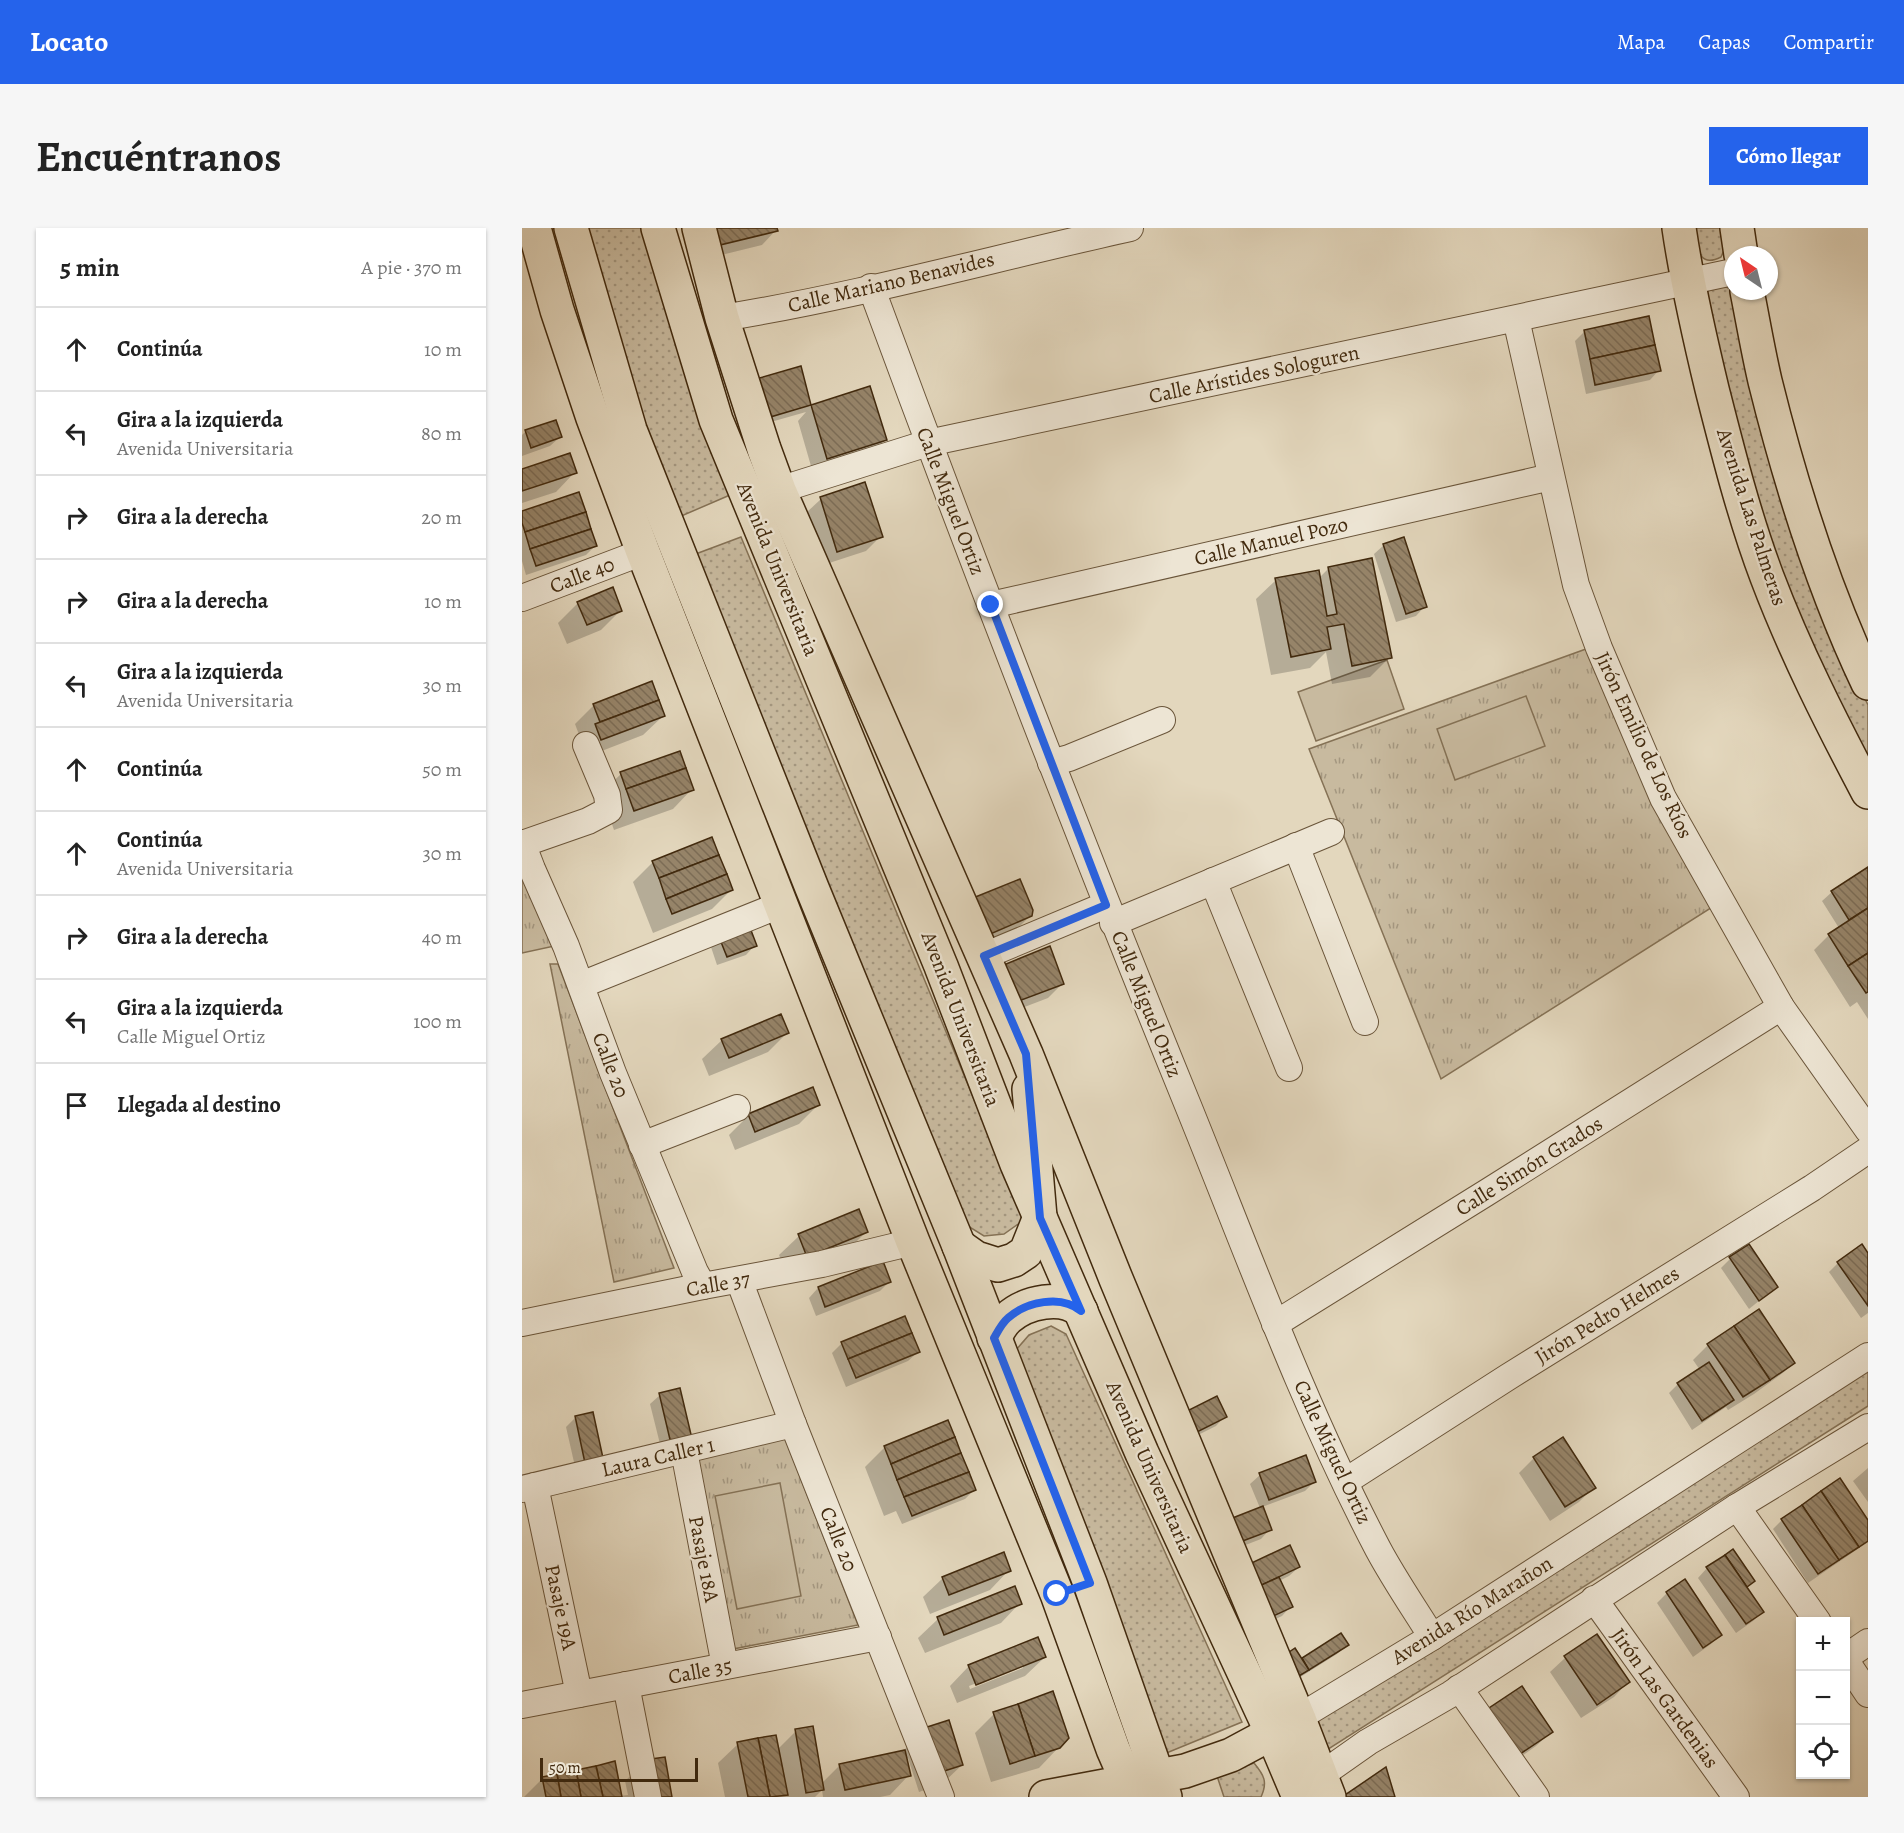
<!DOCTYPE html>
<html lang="es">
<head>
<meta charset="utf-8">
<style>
	body { margin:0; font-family:Alegreya,serif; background:#f6f6f6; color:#222 }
	.controls { position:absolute; right:18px; bottom:18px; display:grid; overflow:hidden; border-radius:0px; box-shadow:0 2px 4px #0004 }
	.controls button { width:54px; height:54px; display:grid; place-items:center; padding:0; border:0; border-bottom:2px solid #e0e0e0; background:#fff; color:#222; font:30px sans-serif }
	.compass { position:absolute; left:1202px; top:18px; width:54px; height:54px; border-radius:50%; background:#fff; box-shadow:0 2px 4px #0004; rotate:325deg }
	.scale { position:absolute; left:18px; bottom:15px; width:158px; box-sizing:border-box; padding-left:6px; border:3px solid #422a0e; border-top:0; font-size:16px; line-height:21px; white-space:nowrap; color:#422a0e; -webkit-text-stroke:4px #ede5d4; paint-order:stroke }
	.stop { position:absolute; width:18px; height:18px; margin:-14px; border:4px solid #2563eb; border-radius:50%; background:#fff }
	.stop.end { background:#2563eb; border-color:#fff; box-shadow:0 2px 6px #0008 }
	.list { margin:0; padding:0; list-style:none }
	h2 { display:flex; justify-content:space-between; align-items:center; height:78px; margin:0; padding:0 24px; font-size:26px }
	h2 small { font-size:20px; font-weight:400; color:#767676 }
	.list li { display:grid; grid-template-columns:39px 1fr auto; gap:18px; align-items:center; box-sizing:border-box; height:84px; padding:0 24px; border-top:2px solid #e0e0e0 }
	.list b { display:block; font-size:22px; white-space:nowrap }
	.list p { margin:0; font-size:20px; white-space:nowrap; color:#767676 }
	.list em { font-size:20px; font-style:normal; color:#767676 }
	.icon { flex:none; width:33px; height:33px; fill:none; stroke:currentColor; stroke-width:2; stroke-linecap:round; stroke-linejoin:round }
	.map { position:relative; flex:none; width:1346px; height:1569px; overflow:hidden; border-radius:0px }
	header { display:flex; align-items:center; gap:36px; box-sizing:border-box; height:84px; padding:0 30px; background:#2563eb; color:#fff }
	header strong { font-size:28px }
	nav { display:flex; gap:33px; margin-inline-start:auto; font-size:21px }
	.intro { display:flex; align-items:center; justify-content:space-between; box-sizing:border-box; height:144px; padding:0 36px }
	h1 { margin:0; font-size:42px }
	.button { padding:15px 27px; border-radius:0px; background:#2563eb; color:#fff; font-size:21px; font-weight:700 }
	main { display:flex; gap:36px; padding:0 36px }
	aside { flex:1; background:#fff; border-radius:0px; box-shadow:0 2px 4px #0004 }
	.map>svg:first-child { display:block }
</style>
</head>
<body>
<header>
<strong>Locato</strong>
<nav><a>Mapa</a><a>Capas</a><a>Compartir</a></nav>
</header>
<div class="intro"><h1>Encuéntranos</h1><a class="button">Cómo llegar</a></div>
<main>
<aside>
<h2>5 min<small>A pie · 370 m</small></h2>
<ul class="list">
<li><svg class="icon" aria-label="ahead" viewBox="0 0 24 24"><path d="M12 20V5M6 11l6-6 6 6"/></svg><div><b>Continúa</b></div><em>10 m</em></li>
<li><svg class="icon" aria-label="left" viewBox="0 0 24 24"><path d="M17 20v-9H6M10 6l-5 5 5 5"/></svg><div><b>Gira a la izquierda</b><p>Avenida Universitaria</p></div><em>80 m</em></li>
<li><svg class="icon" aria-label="right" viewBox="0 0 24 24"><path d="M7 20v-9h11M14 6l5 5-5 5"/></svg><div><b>Gira a la derecha</b></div><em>20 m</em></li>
<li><svg class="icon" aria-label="right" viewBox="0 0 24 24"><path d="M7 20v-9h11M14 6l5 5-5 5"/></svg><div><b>Gira a la derecha</b></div><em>10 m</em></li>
<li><svg class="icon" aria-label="left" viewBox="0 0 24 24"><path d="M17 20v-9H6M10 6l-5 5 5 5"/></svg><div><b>Gira a la izquierda</b><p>Avenida Universitaria</p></div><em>30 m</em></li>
<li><svg class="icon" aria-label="ahead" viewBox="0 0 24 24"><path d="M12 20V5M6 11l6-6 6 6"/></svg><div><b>Continúa</b></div><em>50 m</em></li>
<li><svg class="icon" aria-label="ahead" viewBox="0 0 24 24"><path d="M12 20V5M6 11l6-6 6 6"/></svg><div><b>Continúa</b><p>Avenida Universitaria</p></div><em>30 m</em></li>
<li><svg class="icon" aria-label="right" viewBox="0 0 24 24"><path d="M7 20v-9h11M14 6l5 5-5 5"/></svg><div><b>Gira a la derecha</b></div><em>40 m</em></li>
<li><svg class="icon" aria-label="left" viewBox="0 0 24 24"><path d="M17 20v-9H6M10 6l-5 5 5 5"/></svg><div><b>Gira a la izquierda</b><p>Calle Miguel Ortiz</p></div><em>100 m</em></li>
<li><svg class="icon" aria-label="arrive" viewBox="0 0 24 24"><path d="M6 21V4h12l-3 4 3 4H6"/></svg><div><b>Llegada al destino</b></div></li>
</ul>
</aside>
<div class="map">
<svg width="1346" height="1569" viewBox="0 0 1346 1569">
	<defs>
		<pattern id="grass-dots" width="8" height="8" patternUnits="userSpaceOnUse" patternTransform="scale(1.5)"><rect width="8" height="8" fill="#c8ba9f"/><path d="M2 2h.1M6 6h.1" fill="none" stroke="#a49780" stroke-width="1.8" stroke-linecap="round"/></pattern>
		<pattern id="park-tufts" width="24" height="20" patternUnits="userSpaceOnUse" patternTransform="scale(1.5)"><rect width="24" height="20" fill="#c8ba9f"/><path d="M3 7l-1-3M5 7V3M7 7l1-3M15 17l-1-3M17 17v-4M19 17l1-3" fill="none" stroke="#a49780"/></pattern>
		<pattern id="building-back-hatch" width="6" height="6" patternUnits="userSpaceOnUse" patternTransform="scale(1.5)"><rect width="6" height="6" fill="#968469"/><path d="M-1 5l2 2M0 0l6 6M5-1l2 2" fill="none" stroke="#7c6c55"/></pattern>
	</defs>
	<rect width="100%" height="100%" fill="#e3d7bd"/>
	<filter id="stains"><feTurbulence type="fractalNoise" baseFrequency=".00333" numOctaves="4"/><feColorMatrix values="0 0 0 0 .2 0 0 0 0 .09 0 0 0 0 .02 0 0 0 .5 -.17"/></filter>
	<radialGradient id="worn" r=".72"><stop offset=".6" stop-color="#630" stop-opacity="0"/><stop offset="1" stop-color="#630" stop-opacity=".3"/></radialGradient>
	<g fill="url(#grass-dots)" stroke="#857256" stroke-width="1.5">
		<polygon points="61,0 123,0 208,267 157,289 110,163"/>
		<path d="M1172,0H1201L1203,20L1199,29C1175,41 1176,18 1172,0Z"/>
		<polygon points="1198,55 1208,61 1215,79 1329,443 1346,477 1346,541 1278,398 1240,298 1183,75 1186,60"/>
		<polygon points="219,309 502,992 482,1006 462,1008 441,995 171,327"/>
		<polygon points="529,1098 544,1106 720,1494 642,1526 494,1122 507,1107"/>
		<polygon points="1346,1142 1346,1178 797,1527 783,1499"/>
		<path d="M732,1535C742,1547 746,1554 739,1569H702L695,1548Z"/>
	</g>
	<g fill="url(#park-tufts)" stroke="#857256" stroke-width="1.5">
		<polygon points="1064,421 1192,678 919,851 787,521"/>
		<polygon points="0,634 37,717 0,725"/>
		<polygon points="28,736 36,736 152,1040 92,1054"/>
		<polygon points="263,1210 336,1397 211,1421 175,1231"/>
	</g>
	<g fill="#c8ba9f" stroke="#857256" stroke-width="1.5">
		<polygon points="865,432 882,481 794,513 776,464"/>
		<polygon points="1004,468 1023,518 933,552 915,501"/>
		<polygon points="258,1255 279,1368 215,1381 193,1268"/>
	</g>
	<g fill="#0003" fill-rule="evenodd">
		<polygon points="176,0 254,0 254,2 240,17 183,31"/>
		<polygon points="1063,103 1137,142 1128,152 1064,166 1053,113"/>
		<polygon points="278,140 288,179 347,160 363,212 349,226 291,245 276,193 284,184 235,198"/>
		<polygon points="33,194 38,209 28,218 0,228 0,207 3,204"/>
		<polygon points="0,243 53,244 34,264 0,275"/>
		<polygon points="299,271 359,308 344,323 301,337 284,285"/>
		<polygon points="0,285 73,318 64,327 4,347 0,333"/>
		<polygon points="862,317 903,378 894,388 874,394 852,326"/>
		<polygon points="807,340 868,429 848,449 810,456 804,424 788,440 749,447 734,371 754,352 797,350"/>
		<polygon points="56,375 99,382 79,402 45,416 36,395"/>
		<polygon points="129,455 141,488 121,507 59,531 59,512 53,496 72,477"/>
		<polygon points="99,546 170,561 151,581 92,602 79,565"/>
		<polygon points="131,634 209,662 190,681 131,705 111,654"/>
		<polygon points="1346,640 1346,791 1335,774 1328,779 1292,722 1307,707 1317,700 1300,673 1310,664"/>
		<polygon points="437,686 508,688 493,703 451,721"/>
		<polygon points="198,710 233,717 224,727 195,737 189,719"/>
		<polygon points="485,738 541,755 526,770 479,788"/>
		<polygon points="265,805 246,824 187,848 180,831 200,812"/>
		<polygon points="297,876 277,896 213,922 207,907 227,887"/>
		<polygon points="344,1004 325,1023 266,1048 257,1027 277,1008"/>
		<polygon points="1346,1028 1346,1085 1339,1090 1307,1044 1316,1035"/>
		<polygon points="1208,1031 1254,1059 1227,1081 1199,1040"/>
		<polygon points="360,1035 367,1054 358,1063 294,1088 287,1070 296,1060"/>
		<polygon points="320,1115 396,1124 386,1133 324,1159 310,1125"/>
		<polygon points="1186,1117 1271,1135 1262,1144 1232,1166 1206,1182 1204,1179 1170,1202 1147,1165 1156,1156 1178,1142 1171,1132"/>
		<polygon points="138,1167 170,1214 141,1228 128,1176"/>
		<polygon points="703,1188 694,1198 664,1213 654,1195"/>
		<polygon points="53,1190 80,1230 54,1243 44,1199"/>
		<polygon points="1041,1211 1072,1259 1057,1274 1028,1293 997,1245 1012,1230"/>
		<polygon points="363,1219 452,1262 443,1271 380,1296 374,1283 362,1288 343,1239"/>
		<polygon points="1346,1240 1346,1274 1331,1253"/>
		<polygon points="738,1247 793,1253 783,1263 740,1279 748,1301 739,1311 708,1323 738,1280 728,1256"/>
		<polygon points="1260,1292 1346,1295 1346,1314 1286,1355 1251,1301"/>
		<polygon points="1211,1323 1227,1357 1224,1359 1240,1384 1231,1393 1214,1405 1176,1350 1185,1340"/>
		<polygon points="777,1339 767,1348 757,1353 769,1378 760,1388 737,1399 714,1349"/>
		<polygon points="487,1342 468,1362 408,1386 401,1369 421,1350"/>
		<polygon points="1163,1353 1198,1407 1189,1416 1171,1429 1135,1375 1145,1365"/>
		<polygon points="498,1375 479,1395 403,1425 396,1410 416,1391"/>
		<polygon points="819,1407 825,1417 815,1426 761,1460 779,1432"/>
		<polygon points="1075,1408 1106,1454 1092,1469 1059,1490 1028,1444 1043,1430"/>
		<path d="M523,1429L503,1448L435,1475L428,1458L447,1438ZM501,1437V1440L448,1461L447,1458Z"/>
		<polygon points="965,1483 1029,1504 1014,1518 980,1542"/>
		<polygon points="472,1486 537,1519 517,1540 469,1554 453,1505"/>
		<polygon points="402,1502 440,1537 420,1556 397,1564 386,1530 384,1531 387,1547 368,1567 358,1569 301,1569 300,1562 293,1569 203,1569 196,1535 216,1516 255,1522 274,1503 299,1556 318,1537 384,1523 383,1521"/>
		<polygon points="123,1534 149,1569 2,1569 21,1550 98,1568 106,1567 103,1553"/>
	</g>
	<g fill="url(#building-back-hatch)" stroke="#422a0e" stroke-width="1.5">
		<polygon points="194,0 255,0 256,3 198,17"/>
		<polygon points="1127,88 1133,117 1068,131 1062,102"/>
		<polygon points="1133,117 1139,143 1073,157 1068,131"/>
		<polygon points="279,138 289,177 245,190 234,151"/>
		<polygon points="348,158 365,212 305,231 289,177"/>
		<polygon points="34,192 40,209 9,220 3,202"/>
		<polygon points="48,225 55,245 0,263 0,241"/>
		<polygon points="343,254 361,309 315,324 298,269"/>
		<polygon points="57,264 64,284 3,304 0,295 0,283"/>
		<polygon points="64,284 69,301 8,321 3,304"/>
		<polygon points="69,301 75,318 14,338 8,321"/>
		<polygon points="882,309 905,379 884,386 861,316"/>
		<polygon points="850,330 870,430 830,438 822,396 805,399 809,421 769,429 753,350 797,342 805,388 815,386 806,339"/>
		<polygon points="91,359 100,383 65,397 55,374"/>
		<polygon points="130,453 137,472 78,494 71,476"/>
		<polygon points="137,472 143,488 79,512 73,496"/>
		<polygon points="158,523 164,540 104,561 98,544"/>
		<polygon points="164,540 172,562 112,583 104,561"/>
		<polygon points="190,609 197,627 137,650 130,633"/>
		<polygon points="197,627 205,646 144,671 137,650"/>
		<polygon points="1346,639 1346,680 1327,692 1309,663"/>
		<polygon points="205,646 211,662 150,686 144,671"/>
		<polygon points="498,651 511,682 510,688 466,707 451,670"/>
		<polygon points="1346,680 1346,725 1326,738 1306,706"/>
		<polygon points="227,697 235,718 205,729 197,709"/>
		<polygon points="528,718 542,756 494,774 487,755 491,754 483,740 484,736"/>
		<polygon points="1346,725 1346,764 1344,765 1326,738"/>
		<polygon points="259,786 267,805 207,830 199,811"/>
		<polygon points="291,859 298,877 233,904 226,886"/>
		<polygon points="337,981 346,1004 285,1029 276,1006"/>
		<polygon points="1227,1016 1256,1059 1237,1073 1207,1029"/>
		<polygon points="1340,1016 1346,1025 1346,1078 1315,1034"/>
		<polygon points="361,1033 369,1054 303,1079 296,1059"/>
		<polygon points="1237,1081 1273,1135 1248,1152 1212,1098"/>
		<polygon points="383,1088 390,1105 326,1131 319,1114"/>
		<polygon points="1212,1098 1248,1152 1221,1169 1185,1116"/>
		<polygon points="390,1105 398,1124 334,1150 326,1131"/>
		<polygon points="1187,1134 1212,1172 1180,1193 1155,1155"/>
		<polygon points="158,1160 171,1215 150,1220 137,1165"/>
		<polygon points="695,1168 705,1189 673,1205 663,1184"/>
		<polygon points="71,1184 81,1230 63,1235 53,1188"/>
		<polygon points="426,1192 433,1209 369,1236 362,1218"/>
		<polygon points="433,1209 439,1225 375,1252 369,1236"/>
		<polygon points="1041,1209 1074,1260 1043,1279 1011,1229"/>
		<polygon points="439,1225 447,1244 382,1269 375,1252"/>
		<polygon points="784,1227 794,1254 747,1272 737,1245"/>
		<polygon points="447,1244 454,1262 390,1288 382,1269"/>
		<polygon points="1318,1250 1346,1292 1346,1313 1337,1319 1299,1263"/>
		<polygon points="1299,1263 1337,1319 1317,1332 1280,1277"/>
		<polygon points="1280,1277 1317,1332 1296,1346 1259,1291"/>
		<polygon points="741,1278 750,1302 718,1314 708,1291"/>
		<polygon points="768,1317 778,1339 733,1360 723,1338"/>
		<polygon points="1211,1321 1233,1353 1225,1359 1203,1327"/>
		<polygon points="482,1324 489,1343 427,1367 420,1349"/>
		<polygon points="1203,1327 1242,1384 1224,1396 1184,1339"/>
		<polygon points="757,1349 771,1379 747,1390 733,1360"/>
		<polygon points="1163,1351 1200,1407 1181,1420 1144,1364"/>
		<polygon points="493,1358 500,1376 422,1407 415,1389"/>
		<polygon points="819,1405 827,1417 787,1442 780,1430"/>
		<polygon points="1075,1406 1108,1454 1075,1477 1042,1428"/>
		<polygon points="516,1409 524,1429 454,1457 446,1437"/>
		<polygon points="773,1420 787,1442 772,1451 754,1433"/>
		<polygon points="1000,1458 1031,1504 995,1528 964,1482"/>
		<polygon points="531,1463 547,1510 538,1520 513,1528 496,1476"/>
		<polygon points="496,1476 513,1528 488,1536 471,1484"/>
		<polygon points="427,1492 441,1537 416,1545 402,1500"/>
		<polygon points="291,1498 302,1562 284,1565 273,1501"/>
		<polygon points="254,1507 266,1567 248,1569 236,1510"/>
		<polygon points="236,1510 248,1569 226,1569 215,1514"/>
		<polygon points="383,1522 389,1548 323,1562 317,1536"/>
		<polygon points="143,1529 150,1569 129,1569 122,1532"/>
		<polygon points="93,1533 100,1569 81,1569 74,1538"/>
		<polygon points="74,1538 81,1569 59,1569 54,1542"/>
		<polygon points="864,1539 873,1569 820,1569"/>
		<polygon points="54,1542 59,1569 39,1569 35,1546"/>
		<polygon points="35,1546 39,1569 24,1569 20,1549"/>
	</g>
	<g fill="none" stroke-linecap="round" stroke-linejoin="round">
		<defs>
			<g id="minor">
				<path d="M349,59C450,333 555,605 665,875C726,1025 781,1178 856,1321C872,1351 892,1380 910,1409"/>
				<path d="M200,90C337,68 472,30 608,0"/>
				<polyline points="994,91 1054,357 1077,420 1141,570 1259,779 1346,902"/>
				<polyline points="257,262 406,215 1211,44"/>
				<polyline points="0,370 121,324"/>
				<polyline points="469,377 1029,249"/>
				<polyline points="529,535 547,530 640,492"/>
				<polyline points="0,615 10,641 44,718 91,845 173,1044 181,1058"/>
				<polyline points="0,616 66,593 87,582 85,567 64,517"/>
				<polyline points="774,618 843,794"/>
				<polyline points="691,653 767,840"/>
				<polyline points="591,695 809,604"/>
				<polyline points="462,728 584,677"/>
				<polyline points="59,757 258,677"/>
				<polyline points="120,917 215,880"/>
				<polyline points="217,1052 271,1196 419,1569"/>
				<polyline points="0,1095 181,1058 300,1036 391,1014"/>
				<polyline points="753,1096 964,965 1259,779"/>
				<polyline points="162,1223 203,1438"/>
				<polyline points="824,1253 986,1149 1290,960 1346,922"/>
				<polyline points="13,1258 57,1466"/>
				<polyline points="0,1261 271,1196"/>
				<polyline points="1215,1279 1296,1394"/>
				<polyline points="1072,1371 1214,1569"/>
				<polyline points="1324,1429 1346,1414"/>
				<polyline points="1324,1433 1346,1466"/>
				<polyline points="104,1457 126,1569"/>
				<polyline points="937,1460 1014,1569"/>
				<polyline points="0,1477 356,1409"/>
				<polyline points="761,1499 910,1409 1346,1128"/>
				<polyline points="785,1557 846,1514 929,1466 1215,1279 1346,1199"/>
			</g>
			<g id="major">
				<polyline points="12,0 35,82 71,190 121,324 391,1014 535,1366 591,1521 612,1569"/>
				<polyline points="49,0 108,202 290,660 437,1018 568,1355 643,1569"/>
				<polyline points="136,0 194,192 419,738 495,936 620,1225 750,1505 777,1569"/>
				<polyline points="177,0 200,90 242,221 257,262 504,826 594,1051 777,1491 807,1569"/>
				<path d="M1157,0C1165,55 1177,107 1190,161C1206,224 1222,288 1245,349C1273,423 1309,494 1346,564"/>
				<polyline points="1215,0 1219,27"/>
				<path d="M1225,63C1231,93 1236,123 1243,153C1268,254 1301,360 1346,455"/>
				<polyline points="437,1018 454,1030 476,1037 492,1032 504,1024 518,989 507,861"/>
				<path d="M472,1110C476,1103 480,1095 486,1090C504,1074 540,1066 559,1083"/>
				<polyline points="524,1569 663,1543 709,1527 750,1505"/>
			</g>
		</defs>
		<use href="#minor" stroke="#6a553a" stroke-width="28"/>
		<use href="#major" stroke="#422a0e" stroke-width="36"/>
		<use href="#minor" stroke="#ede5d4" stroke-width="26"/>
		<use href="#major" stroke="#e3d7bd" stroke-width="33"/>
	</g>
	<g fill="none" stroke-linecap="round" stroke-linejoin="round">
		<path stroke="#2563eb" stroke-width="8" d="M469,377L584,677L462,728L504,826L518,990L559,1083C539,1066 504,1074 486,1090C480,1095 476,1103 472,1110L568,1355L535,1366"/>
	</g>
	<g text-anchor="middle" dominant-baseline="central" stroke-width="4.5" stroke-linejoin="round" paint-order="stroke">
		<g font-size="21" fill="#422a0e" stroke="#ede5d4">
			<text transform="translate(369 54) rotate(-13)">Calle Mariano Benavides</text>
			<text transform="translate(732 146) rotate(-12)">Calle Arístides Sologuren</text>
			<text transform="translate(429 273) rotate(69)">Calle Miguel Ortiz</text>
			<text transform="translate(1230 289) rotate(72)">Avenida Las Palmeras</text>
			<text transform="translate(749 313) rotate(-13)">Calle Manuel Pozo</text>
			<text transform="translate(256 341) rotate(68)">Avenida Universitaria</text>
			<text transform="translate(60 347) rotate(-21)">Calle 40</text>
			<text transform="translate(1122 517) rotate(65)">Jirón Emilio de Los Ríos</text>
			<text transform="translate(625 776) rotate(68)">Calle Miguel Ortiz</text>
			<text transform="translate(439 791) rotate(69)">Avenida Universitaria</text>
			<text transform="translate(89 837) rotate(69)">Calle 20</text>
			<text transform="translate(1007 938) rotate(-32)">Calle Simón Grados</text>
			<text transform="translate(196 1056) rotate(-10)">Calle 37</text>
			<text transform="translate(1085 1087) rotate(-32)">Jirón Pedro Helmes</text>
			<text transform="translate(811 1224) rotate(65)">Calle Miguel Ortiz</text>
			<text transform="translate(136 1229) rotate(-13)">Laura Caller 1</text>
			<text transform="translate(628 1239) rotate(66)">Avenida Universitaria</text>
			<text transform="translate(317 1311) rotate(68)">Calle 20</text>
			<text transform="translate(182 1331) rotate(79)">Pasaje 18A</text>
			<text transform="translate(39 1379) rotate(78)">Pasaje 19A</text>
			<text transform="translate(950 1382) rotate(-32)">Avenida Río Marañon</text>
			<text transform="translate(178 1443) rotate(-11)">Calle 35</text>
			<text transform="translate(1143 1470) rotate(54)">Jirón Las Gardenias</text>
		</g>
	</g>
	<rect width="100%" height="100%" filter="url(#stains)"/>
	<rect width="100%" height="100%" fill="url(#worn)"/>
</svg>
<div class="controls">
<button>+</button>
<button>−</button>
<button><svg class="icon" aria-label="locate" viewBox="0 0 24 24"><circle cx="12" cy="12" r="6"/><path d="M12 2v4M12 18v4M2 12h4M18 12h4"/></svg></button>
</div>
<svg class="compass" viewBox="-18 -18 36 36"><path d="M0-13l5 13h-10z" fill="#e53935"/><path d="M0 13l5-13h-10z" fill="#767676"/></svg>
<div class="scale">50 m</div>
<div class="stop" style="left:535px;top:1366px"></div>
<div class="stop end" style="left:469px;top:377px"></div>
</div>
</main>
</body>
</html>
